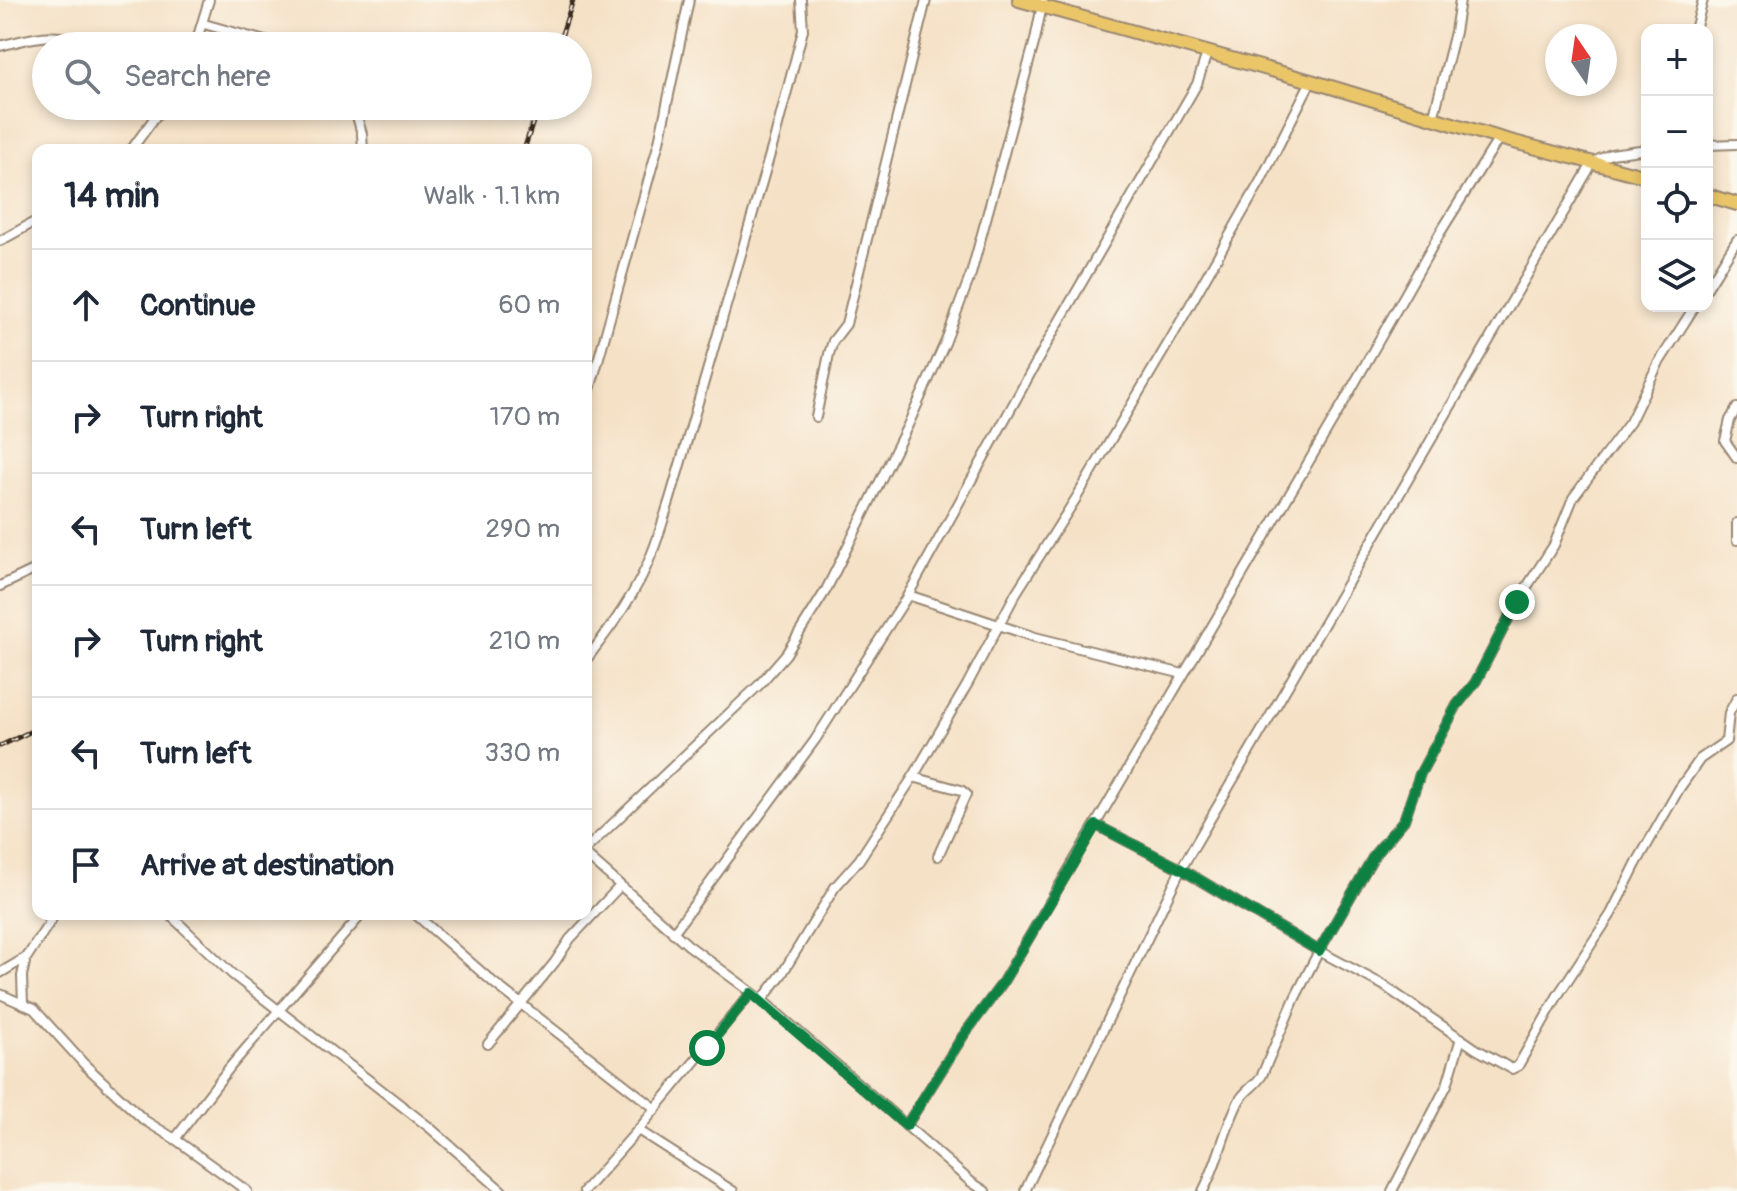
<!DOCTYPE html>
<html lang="en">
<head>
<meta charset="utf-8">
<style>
	body { margin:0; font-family:Pangolin,sans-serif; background:#f6f6f7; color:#1f2937 }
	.controls { position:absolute; right:24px; top:24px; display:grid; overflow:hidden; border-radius:16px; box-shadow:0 4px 12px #0003 }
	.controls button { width:72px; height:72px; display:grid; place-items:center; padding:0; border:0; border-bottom:2px solid #e0e1e3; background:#fff; color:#1f2937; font:40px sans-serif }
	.compass { position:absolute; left:1545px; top:24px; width:72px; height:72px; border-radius:50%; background:#fff; box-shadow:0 4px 12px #0003; rotate:347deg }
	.stop { position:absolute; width:24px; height:24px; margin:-18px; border:6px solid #0b8043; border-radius:50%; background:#fff }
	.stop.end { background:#0b8043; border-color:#fff; box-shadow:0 2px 8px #0008 }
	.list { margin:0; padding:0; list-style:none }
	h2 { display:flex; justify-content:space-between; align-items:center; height:104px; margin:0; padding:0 32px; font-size:34px }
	h2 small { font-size:26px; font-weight:400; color:#747a83 }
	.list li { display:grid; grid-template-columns:52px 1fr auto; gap:24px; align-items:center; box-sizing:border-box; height:112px; padding:0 32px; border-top:2px solid #e0e1e3 }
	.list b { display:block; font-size:30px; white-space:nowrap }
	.list em { font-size:26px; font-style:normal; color:#747a83 }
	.icon { flex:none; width:44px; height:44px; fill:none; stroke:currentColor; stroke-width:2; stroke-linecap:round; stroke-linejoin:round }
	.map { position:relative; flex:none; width:1737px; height:1191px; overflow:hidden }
	.search { position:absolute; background:#fff; box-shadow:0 4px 12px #0003; left:32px; top:32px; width:560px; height:88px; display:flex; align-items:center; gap:20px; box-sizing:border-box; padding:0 28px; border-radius:44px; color:#747a83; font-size:30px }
	.panel { position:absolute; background:#fff; box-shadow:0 4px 12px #0003; left:32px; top:144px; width:560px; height:776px; border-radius:16px }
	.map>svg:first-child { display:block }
</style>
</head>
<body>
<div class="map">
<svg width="1737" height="1191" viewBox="0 0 1737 1191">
	<rect width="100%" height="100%" fill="#fbf7ec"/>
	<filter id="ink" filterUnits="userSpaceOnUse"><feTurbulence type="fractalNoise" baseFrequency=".0125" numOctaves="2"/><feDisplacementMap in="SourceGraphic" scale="16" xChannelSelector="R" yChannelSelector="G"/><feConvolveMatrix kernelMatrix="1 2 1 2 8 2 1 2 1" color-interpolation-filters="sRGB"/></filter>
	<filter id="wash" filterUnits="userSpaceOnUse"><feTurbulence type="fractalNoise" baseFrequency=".006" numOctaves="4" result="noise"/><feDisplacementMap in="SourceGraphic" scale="32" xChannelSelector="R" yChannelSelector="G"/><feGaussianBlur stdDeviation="1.8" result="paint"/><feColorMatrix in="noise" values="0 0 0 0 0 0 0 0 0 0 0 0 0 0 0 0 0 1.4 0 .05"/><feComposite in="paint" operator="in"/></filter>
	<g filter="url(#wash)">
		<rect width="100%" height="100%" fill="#f5e1c6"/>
	</g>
	<g filter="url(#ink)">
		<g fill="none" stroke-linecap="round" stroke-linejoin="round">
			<defs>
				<g id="street">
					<polyline points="204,24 283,46"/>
					<polyline points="1695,30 1703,0"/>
					<path d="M0,46C31,38 56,29 86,46"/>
					<polyline points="195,46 209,0"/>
					<polyline points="354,106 362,134 363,150"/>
					<polyline points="1433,119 1455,32 1460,0"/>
					<polyline points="1707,145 1737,144"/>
					<polyline points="131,150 163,106"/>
					<polyline points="0,241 38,220"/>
					<polyline points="1707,288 1737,240"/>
					<polyline points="586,404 659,142 689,0"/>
					<polyline points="1737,408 1730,420 1725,441 1737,458"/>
					<polyline points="816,417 829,354 833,341 846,324 926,0"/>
					<polyline points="1737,523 1737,540"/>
					<polyline points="0,586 38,568"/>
					<polyline points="908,595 1035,637 1183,674"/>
					<path d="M586,660C611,627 637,593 652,553C659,536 664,517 670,499L775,137L803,30L801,0"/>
					<polyline points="913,777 961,790 966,794 938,856"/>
					<polyline points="1096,825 1181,869 1319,951 1383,985 1476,1049 1512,1069 1518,1066 1558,995 1611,914 1636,864 1679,789 1700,759 1726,741 1729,713 1737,698"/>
					<polyline points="586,849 759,685 786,654 826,590 908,425 945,343 971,274 1035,40 1043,0"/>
					<polyline points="586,855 688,945 762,1000 971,1182 985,1191"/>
					<polyline points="169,914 232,974 429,1127 502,1191"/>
					<polyline points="415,914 494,983 656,1109"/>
					<polyline points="673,933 815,740 908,595 1052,334 1197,84 1207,53"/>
					<polyline points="0,973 27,957 55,914"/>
					<polyline points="0,994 34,1009 84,1064 144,1120 175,1139 247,1191"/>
					<polyline points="762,1000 782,974 835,887 859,860 913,777 967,685 1016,593 1075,500 1173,335 1260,182 1311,81"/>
					<polyline points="23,1004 22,976 26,958"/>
					<polyline points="488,1044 555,962 570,939 619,887"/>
					<polyline points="906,1126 963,1036 1001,985 1345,400 1440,233 1499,138"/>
					<polyline points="638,1130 733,1191"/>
					<polyline points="175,1139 230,1067 362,914"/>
					<polyline points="584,1191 638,1130 751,993"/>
					<polyline points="1025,1191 1181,869 1593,162 1611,154 1647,149"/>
					<path d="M1203,1191C1218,1163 1224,1131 1238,1103C1243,1091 1256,1086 1262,1075L1295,998L1319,951L1375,854L1404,820L1420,774L1457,705L1475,683L1517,602L1554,545L1573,498L1630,422L1658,364L1695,306"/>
					<polyline points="1392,1191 1447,1085 1461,1038"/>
				</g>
				<g id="primary">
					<polyline points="1019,0 1311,81 1499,138 1647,177"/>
					<polyline points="1707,195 1737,204"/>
				</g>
			</defs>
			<use href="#street" stroke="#988672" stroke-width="12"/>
			<use href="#primary" stroke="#988672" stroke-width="16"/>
			<use href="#street" stroke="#fff" stroke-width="8"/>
			<use href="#primary" stroke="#eac669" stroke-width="12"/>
			<defs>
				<g id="rail">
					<polyline points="558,46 573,0"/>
					<polyline points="524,150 538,106"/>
					<polyline points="0,746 38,728"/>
				</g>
			</defs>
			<use href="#rail" stroke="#3b2a1e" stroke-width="5"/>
			<use href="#rail" stroke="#fbf7ec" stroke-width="2" stroke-dasharray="6" stroke-linecap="butt"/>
		</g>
	</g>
	<g fill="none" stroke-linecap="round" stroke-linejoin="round" filter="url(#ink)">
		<polyline stroke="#0b8043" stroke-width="10" points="707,1048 751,993 906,1126 963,1036 1001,985 1096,825 1181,869 1319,951 1375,854 1404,820 1420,774 1457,705 1475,683 1517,602"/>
	</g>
</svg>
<div class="controls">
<button>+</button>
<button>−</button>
<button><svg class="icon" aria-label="locate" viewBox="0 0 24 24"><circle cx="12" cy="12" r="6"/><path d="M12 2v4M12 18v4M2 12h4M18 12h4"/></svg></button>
<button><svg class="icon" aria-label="layers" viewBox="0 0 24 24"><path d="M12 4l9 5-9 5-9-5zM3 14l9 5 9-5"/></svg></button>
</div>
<svg class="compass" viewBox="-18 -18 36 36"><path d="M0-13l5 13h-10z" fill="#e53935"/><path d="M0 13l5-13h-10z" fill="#747a83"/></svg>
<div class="stop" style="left:707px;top:1048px"></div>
<div class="stop end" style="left:1517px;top:602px"></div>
<div class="search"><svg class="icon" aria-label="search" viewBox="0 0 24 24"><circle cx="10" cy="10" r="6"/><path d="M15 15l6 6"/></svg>Search here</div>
<section class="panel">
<h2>14 min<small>Walk · 1.1 km</small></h2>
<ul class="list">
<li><svg class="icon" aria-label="ahead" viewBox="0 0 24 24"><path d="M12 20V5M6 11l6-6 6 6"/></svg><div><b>Continue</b></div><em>60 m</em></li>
<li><svg class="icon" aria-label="right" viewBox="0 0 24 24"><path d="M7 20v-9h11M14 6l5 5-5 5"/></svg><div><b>Turn right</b></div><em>170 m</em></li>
<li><svg class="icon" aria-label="left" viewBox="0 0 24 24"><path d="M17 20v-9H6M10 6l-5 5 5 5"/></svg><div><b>Turn left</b></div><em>290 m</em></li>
<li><svg class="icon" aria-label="right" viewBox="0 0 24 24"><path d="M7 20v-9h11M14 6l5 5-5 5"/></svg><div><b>Turn right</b></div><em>210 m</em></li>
<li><svg class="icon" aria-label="left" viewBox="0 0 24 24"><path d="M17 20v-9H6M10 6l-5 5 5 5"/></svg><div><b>Turn left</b></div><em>330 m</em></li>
<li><svg class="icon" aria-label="arrive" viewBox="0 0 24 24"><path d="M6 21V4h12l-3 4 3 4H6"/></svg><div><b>Arrive at destination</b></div></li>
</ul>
</section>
</div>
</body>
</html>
